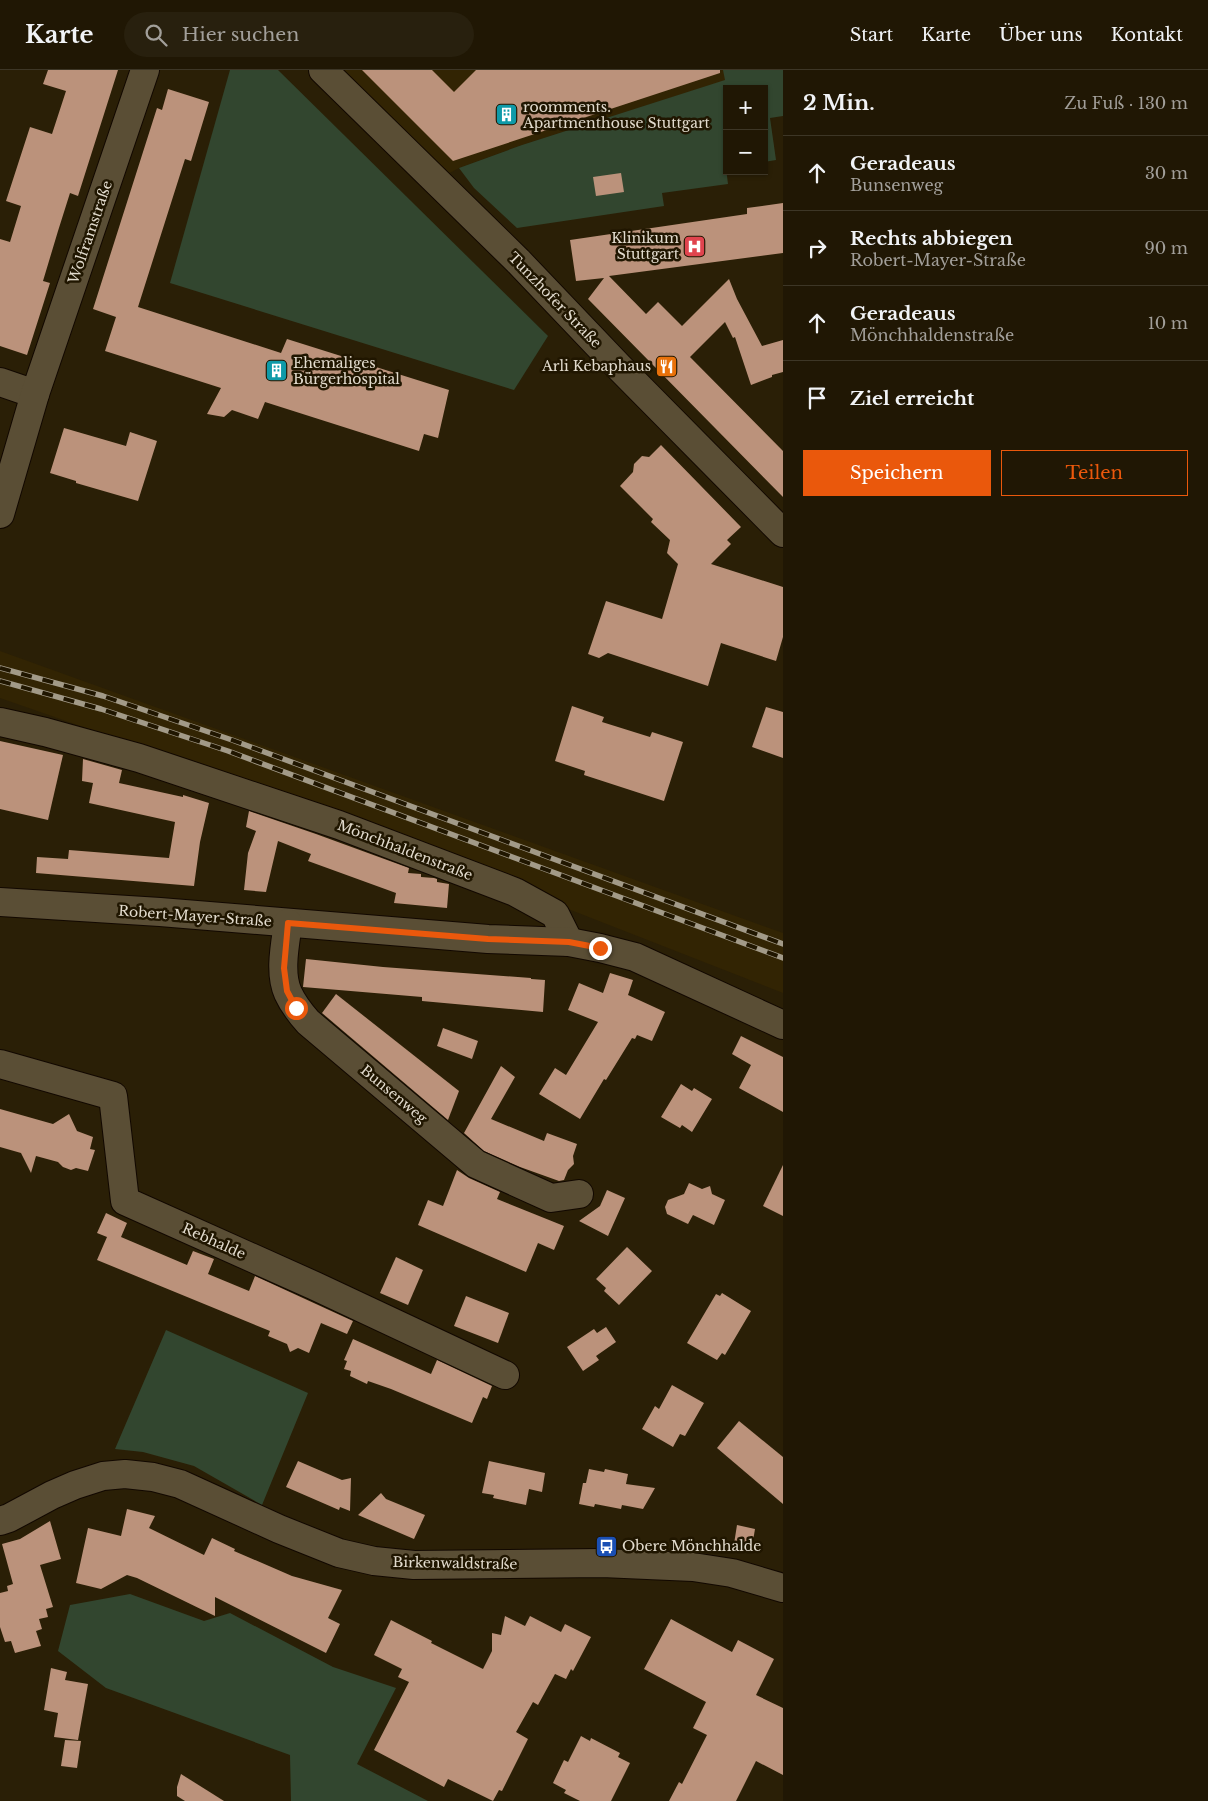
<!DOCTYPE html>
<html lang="de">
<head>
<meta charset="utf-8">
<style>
	body { margin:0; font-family:"Libre Baskerville",serif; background:#28200e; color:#f1f3f6 }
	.controls { position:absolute; right:15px; top:15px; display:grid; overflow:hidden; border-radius:0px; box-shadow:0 1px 4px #0004 }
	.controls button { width:45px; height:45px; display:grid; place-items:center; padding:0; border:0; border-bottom:1px solid #3d3626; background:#201704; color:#f1f3f6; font:25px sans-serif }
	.stop { position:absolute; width:15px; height:15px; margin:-11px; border:4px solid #ea580c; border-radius:50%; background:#fff }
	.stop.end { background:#ea580c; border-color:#fff; box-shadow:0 1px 5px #0008 }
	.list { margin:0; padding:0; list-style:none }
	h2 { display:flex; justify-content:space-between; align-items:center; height:65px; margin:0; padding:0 20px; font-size:21px }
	h2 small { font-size:16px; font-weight:400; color:#a29f9a }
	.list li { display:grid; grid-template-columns:32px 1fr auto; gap:15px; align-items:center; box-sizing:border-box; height:75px; padding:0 20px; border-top:1px solid #3d3626 }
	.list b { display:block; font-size:19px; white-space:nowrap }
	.list p { margin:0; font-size:16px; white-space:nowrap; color:#a29f9a }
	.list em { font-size:16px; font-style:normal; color:#a29f9a }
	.actions { display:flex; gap:10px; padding:15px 20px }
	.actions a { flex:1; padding:11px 0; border:1px solid #ea580c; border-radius:0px; text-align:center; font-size:18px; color:#ea580c }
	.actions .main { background:#ea580c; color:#fff }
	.icon { flex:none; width:28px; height:28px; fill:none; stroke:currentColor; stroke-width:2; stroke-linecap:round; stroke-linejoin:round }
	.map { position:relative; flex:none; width:783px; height:1731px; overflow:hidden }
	header { display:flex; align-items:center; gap:30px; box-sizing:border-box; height:70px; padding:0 25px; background:#201704; border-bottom:1px solid #3d3626 }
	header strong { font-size:24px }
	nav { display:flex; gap:28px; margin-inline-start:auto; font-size:18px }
	.search { width:350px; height:45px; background:#28200e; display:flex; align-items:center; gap:12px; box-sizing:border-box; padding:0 18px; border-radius:28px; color:#a29f9a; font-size:19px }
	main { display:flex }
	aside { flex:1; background:#201704 }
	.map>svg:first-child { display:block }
</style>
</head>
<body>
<header>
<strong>Karte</strong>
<div class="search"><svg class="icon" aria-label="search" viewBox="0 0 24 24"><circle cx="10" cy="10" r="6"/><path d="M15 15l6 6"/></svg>Hier suchen</div>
<nav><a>Start</a><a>Karte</a><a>Über uns</a><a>Kontakt</a></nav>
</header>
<main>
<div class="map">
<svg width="783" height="1731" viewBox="0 0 783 1731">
	<rect width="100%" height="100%" fill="#2a1f06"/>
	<g fill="#322403">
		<polygon points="331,0 758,0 522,75 459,98 440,108"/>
		<polygon points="0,581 783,863 783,923 558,835 158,683 0,628"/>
	</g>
	<g fill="#32462f">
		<polygon points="230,0 278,0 548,266 514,320 170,213"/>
		<polygon points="723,0 783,0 783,46 770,48 776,90 764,92 764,19 727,19 726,98 728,114 662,123 664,136 517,158 474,118 459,98 522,75 725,10"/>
		<polygon points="166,1260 308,1323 262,1435 194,1396 143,1382 115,1379"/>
		<polygon points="130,1524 204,1551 230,1543 333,1597 396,1618 357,1694 428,1731 291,1731 290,1685 106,1618 58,1581 70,1535"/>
	</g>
	<g fill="#bb927b">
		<polygon points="48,0 118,0 78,126 70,123 58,161 43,211 50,213 27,285 0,276 0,169 10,172 21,136 6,131 30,57 52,64 66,21 43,14"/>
		<polygon points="362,0 432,0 454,22 476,0 720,0 720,3 453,91"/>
		<polygon points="168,19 209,32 191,91 185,89 138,237 281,283 287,269 449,320 438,368 424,364 419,381 265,332 258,349 232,340 224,347 207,344 221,318 105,281 116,247 93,239 157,38 162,40"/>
		<polygon points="621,103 624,122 596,126 593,107"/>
		<polygon points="783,133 783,183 609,206 646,244 658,232 682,256 729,209 737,229 762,276 783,270 783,302 772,305 772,307 751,315 735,267 733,268 725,252 690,287 783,381 783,427 588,229 604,208 576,211 570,170 747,144 747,138"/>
		<polygon points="64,358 126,376 130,362 157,371 138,431 76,413 76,411 50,403"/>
		<polygon points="661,375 741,457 727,470 731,474 711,494 783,517 783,567 776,591 721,573 708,616 608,583 599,588 588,584 606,531 662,549 678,494 667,483 670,470 651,452 653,449 620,416 633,402 634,394 642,386 649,387"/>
		<polygon points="572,636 604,647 602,652 650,667 652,662 683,672 664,731 584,705 585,701 555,691"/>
		<polygon points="766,637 783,642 783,688 752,677"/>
		<polygon points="0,671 63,685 48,750 0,739"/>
		<polygon points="83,689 122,700 119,713 183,727 183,725 209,733 200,772 194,816 36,803 37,787 68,789 69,780 169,788 175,752 89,733 93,713 82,711"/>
		<polygon points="249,741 316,764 409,798 408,803 421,804 421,807 434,808 437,809 437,812 449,814 447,838 394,833 396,823 308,791 311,784 278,771 266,822 244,820 248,783 256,761 246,757"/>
		<polygon points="306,889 383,897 531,908 531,909 545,910 543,942 422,931 422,927 303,917"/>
		<polygon points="610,903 633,910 628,925 665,942 652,971 637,965 635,969 632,968 606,1010 604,1009 580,1049 539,1024 555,998 566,1005 598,952 568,940 579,913 603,923"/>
		<polygon points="336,924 459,1021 448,1050 322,943"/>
		<polygon points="443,958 478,971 472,989 437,976"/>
		<polygon points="741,966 783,987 783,1042 739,1018 751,995 732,984"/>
		<polygon points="501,996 515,1007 491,1049 544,1071 547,1063 577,1074 573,1086 574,1094 568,1100 564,1110 559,1111 520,1097 484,1081 464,1063"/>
		<polygon points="681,1014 692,1021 694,1018 712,1029 692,1062 682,1055 680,1058 661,1047"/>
		<polygon points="0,1039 53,1054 69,1044 77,1061 93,1067 90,1079 95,1080 88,1101 76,1098 71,1100 63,1097 58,1092 36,1086 31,1103 21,1083 0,1077"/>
		<polygon points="783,1095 783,1146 763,1136"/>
		<polygon points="457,1100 469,1108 500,1122 497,1129 564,1156 554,1180 538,1173 526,1202 418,1155 428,1130 443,1136"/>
		<polygon points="689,1113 702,1119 710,1116 712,1124 725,1130 714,1155 693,1145 688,1154 667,1144 665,1137 668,1130 684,1124"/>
		<polygon points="607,1120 625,1128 608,1166 579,1151 600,1136"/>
		<polygon points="106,1143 127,1153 121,1167 187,1195 193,1181 214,1189 208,1204 249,1221 255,1206 353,1251 347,1264 321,1253 309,1283 298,1278 290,1282 287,1274 268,1266 270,1261 97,1190 107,1167 97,1163"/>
		<polygon points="627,1177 652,1201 619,1235 604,1221 606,1218 596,1209"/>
		<polygon points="396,1187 423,1200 408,1235 380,1223"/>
		<polygon points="722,1223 751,1241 725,1285 722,1283 717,1290 687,1273 716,1224 720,1226"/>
		<polygon points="466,1226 509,1243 498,1273 454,1256"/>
		<polygon points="606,1257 616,1272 596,1286 599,1290 583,1301 567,1277 594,1259 597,1263"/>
		<polygon points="353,1269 431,1304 437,1290 492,1316 487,1329 483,1327 472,1353 391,1319 368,1311 367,1314 350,1306 351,1301 344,1299 347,1291 344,1290"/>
		<polygon points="672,1315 704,1333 685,1366 680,1364 673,1377 642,1359 655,1336 659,1339"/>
		<polygon points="739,1351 783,1387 783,1434 717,1378"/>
		<polygon points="298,1391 342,1410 351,1408 350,1441 340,1437 339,1440 286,1417"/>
		<polygon points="489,1391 545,1403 542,1422 529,1419 526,1435 493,1428 494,1425 482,1423"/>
		<polygon points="589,1399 604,1402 605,1399 628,1404 626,1414 655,1418 643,1439 622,1435 621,1439 595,1434 594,1437 579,1434 583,1413 586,1413"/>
		<polygon points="381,1423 386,1429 425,1445 414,1469 358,1445"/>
		<polygon points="127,1439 155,1446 149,1458 204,1485 212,1468 235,1479 234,1481 292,1506 342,1520 328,1548 340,1554 326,1583 215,1527 215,1546 137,1508 127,1505 101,1519 76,1513 88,1458 121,1466"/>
		<polygon points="50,1451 61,1489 40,1495 53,1537 46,1539 48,1547 39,1549 42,1559 36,1561 41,1576 15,1583 11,1571 5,1572 0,1557 0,1523 8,1521 7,1516 13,1514 2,1474 20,1469"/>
		<polygon points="737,1455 755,1459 752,1477 734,1474"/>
		<polygon points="505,1546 525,1556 530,1546 561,1562 565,1554 591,1567 573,1601 571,1599 566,1609 555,1604 538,1635 533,1632 516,1662 528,1669 502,1721 499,1720 493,1731 448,1709 444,1717 374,1680 409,1612 398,1607 402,1599 374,1585 391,1550 432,1571 431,1573 483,1599 492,1581 492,1563 501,1565"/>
		<polygon points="671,1549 732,1582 738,1570 774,1589 756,1625 783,1638 783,1705 756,1691 736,1731 669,1731 679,1712 682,1714 707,1665 693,1658 706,1632 644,1599"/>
		<polygon points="51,1598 67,1602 65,1610 88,1614 78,1670 54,1667 58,1643 44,1640"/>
		<polygon points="581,1666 590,1671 591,1668 620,1683 618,1687 630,1693 611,1731 580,1731 564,1723 566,1720 553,1713 564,1690 568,1692"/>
		<polygon points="65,1670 81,1671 77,1698 61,1696"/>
		<polygon points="181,1704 224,1731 185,1731 177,1726 177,1717"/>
	</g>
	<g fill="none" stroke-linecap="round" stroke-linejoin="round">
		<defs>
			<g id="minor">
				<polyline points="323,0 518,191 619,297 783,463"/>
				<polyline points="0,312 35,324"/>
				<polyline points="0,444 35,324 145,0"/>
				<polyline points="0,652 45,662 139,688 339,755 515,822 555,844 569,872"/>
				<polyline points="0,832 160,842 488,869 569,872 600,878 635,887 783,955"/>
				<path d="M288,853C285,875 279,903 288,923C293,934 300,943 308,952L476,1094L551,1128L579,1124"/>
				<polyline points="0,994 113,1026 125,1131 315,1216 505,1305"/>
				<polyline points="0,1451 9,1448 52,1425 75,1415 103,1406 125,1404 153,1407 180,1414 279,1459 339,1483 374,1491 414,1495 602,1493 693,1497 732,1503 783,1518"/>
			</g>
		</defs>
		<use href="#minor" stroke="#120800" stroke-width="30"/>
		<use href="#minor" stroke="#5a4e35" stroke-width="28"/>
		<defs>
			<g id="rail">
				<polyline points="0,598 103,626 232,670 783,874"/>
				<polyline points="0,611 101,639 228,681 783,888"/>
			</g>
		</defs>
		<use href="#rail" stroke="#a29a88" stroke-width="5.5"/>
		<use href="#rail" stroke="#201600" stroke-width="4" stroke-dasharray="11" stroke-linecap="butt"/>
	</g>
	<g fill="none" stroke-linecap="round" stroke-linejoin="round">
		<polyline stroke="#ea580c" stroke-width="6" points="296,938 287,921 284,898 288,853 488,869 569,872 600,878"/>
	</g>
	<defs>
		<symbol id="building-square" viewBox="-11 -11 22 22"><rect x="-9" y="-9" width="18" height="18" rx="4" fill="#0f9aa8" stroke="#201600"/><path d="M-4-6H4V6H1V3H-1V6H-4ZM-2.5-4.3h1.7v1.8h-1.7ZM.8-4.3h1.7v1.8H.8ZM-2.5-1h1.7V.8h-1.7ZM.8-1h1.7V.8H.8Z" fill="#fff"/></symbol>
		<symbol id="hospital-square" viewBox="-11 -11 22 22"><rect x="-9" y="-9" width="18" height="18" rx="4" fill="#e0444e" stroke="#201600"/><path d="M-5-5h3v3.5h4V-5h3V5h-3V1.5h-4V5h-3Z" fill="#fff"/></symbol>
		<symbol id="restaurant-square" viewBox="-11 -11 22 22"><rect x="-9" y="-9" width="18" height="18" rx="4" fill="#e8710a" stroke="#201600"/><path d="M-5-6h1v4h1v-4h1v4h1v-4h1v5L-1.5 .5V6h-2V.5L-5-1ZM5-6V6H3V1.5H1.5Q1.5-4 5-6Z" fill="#fff"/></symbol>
		<symbol id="bus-square" viewBox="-11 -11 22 22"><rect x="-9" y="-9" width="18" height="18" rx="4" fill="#1a4fb4" stroke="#201600"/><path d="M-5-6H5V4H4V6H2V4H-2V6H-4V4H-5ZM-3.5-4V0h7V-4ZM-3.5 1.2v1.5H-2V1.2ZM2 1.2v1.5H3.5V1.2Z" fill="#fff"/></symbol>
	</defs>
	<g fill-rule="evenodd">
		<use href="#building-square" x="494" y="32" width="25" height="25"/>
		<use href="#hospital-square" x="682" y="164" width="25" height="25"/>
		<use href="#restaurant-square" x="654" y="284" width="25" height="25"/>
		<use href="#building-square" x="264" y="288" width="25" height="25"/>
		<use href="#bus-square" x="594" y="1464" width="25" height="25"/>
	</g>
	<g text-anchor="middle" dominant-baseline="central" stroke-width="5" stroke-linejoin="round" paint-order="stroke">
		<g font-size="14" fill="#e2dbcd" stroke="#201600" text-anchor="start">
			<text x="523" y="37">roomments.<tspan x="523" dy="16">Apartmenthouse Stuttgart</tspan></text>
			<text x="679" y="168" text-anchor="end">Klinikum<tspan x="679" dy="16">Stuttgart</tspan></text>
			<text x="293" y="293">Ehemaliges<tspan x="293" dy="16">Bürgerhospital</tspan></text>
			<text x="651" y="296" text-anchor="end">Arli Kebaphaus</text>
			<text x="622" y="1476">Obere Mönchhalde</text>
		</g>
		<g font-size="14" fill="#e2dbcd" stroke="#201600">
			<text transform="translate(90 162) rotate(-71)">Wolframstraße</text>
			<text transform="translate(555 230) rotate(46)">Tunzhofer Straße</text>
			<text transform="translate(405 780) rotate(21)">Mönchhaldenstraße</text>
			<text transform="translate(195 846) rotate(4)">Robert-Mayer-Straße</text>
			<text transform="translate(394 1024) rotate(40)">Bunsenweg</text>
			<text transform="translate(214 1171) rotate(24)">Rebhalde</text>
			<text transform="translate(455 1493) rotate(1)">Birkenwaldstraße</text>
		</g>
	</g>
</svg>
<div class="controls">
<button>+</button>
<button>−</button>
</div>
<div class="stop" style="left:296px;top:938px"></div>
<div class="stop end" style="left:600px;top:878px"></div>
</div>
<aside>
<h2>2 Min.<small>Zu Fuß · 130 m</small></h2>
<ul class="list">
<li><svg class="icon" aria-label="ahead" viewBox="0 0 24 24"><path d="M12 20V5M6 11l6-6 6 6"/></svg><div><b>Geradeaus</b><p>Bunsenweg</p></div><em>30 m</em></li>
<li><svg class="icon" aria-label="right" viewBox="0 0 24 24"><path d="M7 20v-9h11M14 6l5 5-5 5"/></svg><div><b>Rechts abbiegen</b><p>Robert-Mayer-Straße</p></div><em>90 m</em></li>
<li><svg class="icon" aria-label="ahead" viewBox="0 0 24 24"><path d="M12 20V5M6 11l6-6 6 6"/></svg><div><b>Geradeaus</b><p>Mönchhaldenstraße</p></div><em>10 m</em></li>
<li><svg class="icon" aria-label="arrive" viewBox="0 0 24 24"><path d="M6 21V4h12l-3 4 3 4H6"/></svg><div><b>Ziel erreicht</b></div></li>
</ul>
<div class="actions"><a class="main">Speichern</a><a>Teilen</a></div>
</aside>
</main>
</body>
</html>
